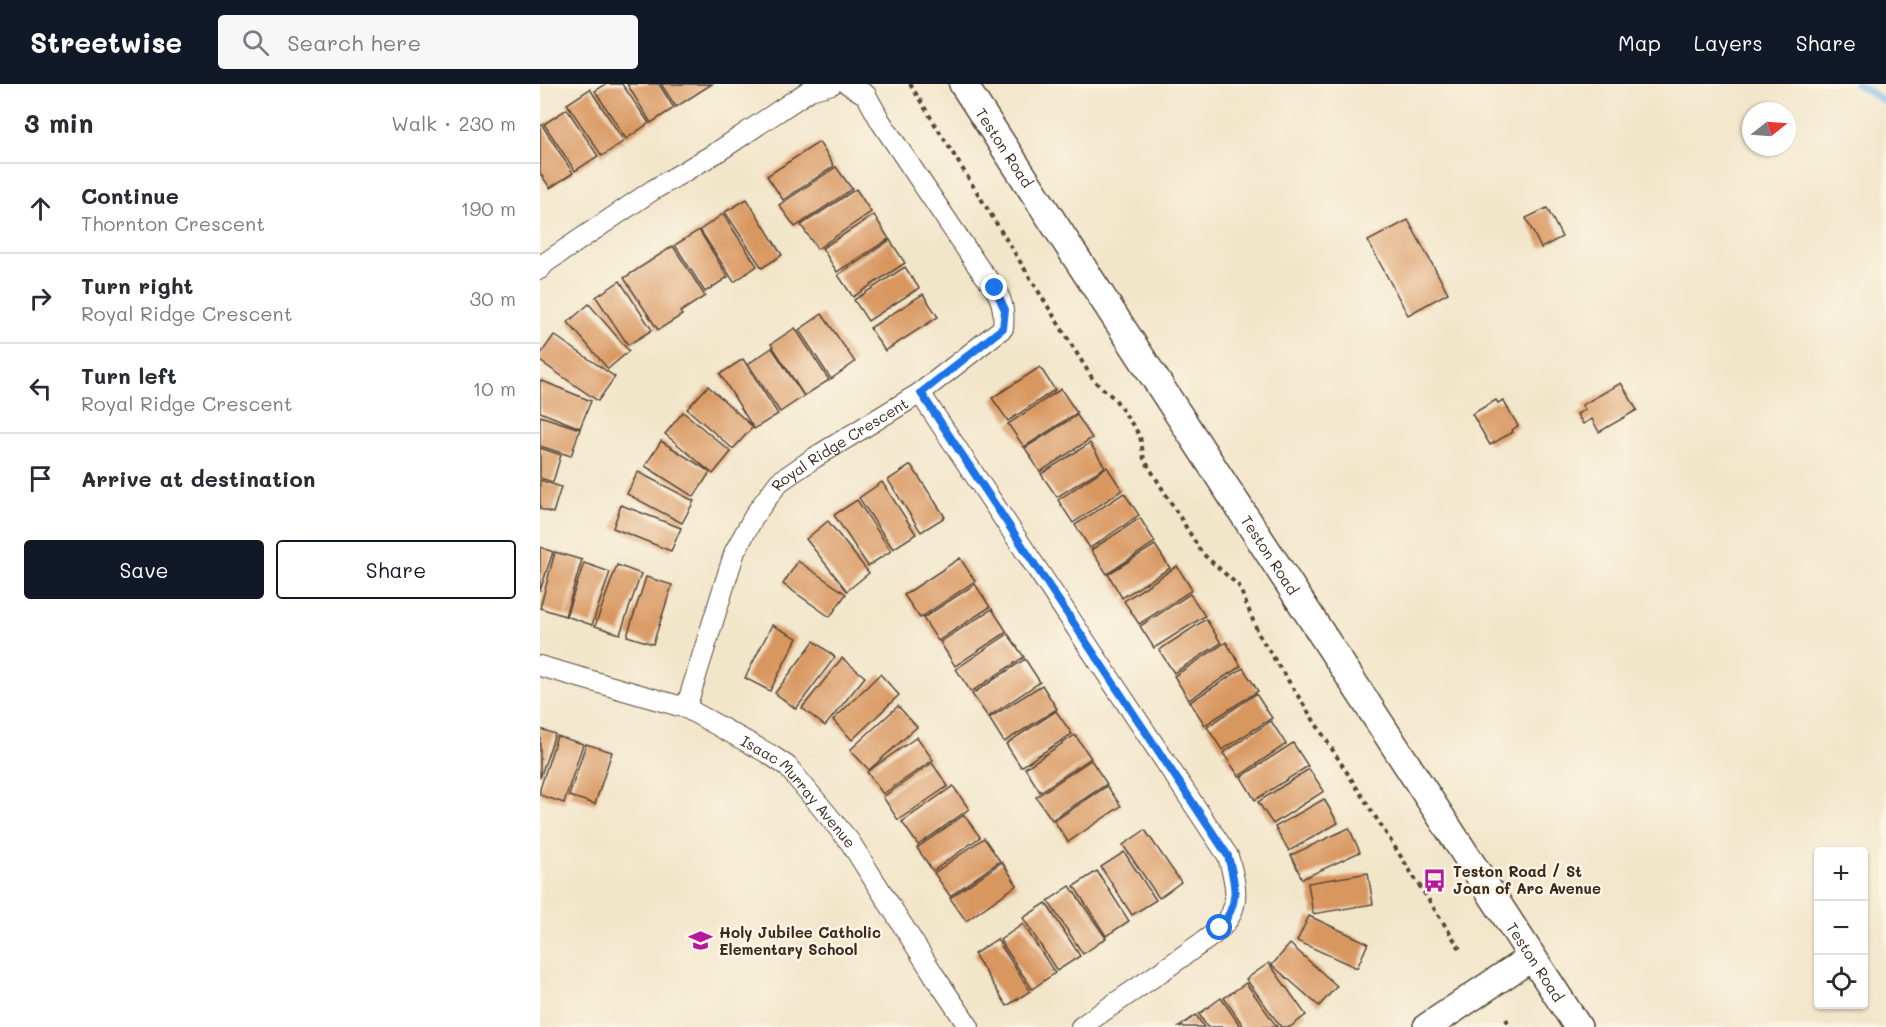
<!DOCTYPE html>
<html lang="en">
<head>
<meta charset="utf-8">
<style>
	body { margin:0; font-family:Mali,sans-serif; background:#f7f7f7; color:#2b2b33 }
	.controls { position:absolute; right:18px; bottom:18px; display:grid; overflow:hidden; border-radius:6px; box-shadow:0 2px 4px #0004 }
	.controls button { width:54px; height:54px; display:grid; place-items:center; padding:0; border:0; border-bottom:2px solid #e1e1e2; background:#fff; color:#2b2b33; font:30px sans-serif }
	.compass { position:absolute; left:1202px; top:18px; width:54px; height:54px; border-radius:50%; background:#fff; box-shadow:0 2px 4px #0004; rotate:73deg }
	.stop { position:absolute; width:18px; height:18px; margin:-14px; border:4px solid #1a73e8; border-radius:50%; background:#fff }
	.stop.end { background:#1a73e8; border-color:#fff; box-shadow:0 2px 6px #0008 }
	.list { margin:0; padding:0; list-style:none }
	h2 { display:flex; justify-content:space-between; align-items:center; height:78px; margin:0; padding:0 24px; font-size:26px }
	h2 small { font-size:20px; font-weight:400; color:#7c7c81 }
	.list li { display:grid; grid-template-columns:39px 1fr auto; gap:18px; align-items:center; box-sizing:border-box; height:90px; padding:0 24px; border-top:2px solid #e1e1e2 }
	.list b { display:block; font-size:22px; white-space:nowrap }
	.list p { margin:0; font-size:20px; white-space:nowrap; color:#7c7c81 }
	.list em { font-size:20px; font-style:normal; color:#7c7c81 }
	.actions { display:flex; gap:12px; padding:18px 24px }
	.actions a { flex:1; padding:14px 0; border:2px solid #111827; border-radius:6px; text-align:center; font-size:21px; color:#111827 }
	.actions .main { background:#111827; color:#fff }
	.icon { flex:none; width:33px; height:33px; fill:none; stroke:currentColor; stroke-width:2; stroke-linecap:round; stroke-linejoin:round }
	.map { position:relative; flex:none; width:1346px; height:943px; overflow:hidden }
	header { display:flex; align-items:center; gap:36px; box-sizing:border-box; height:84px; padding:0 30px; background:#111827; color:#fff }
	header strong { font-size:28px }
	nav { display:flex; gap:33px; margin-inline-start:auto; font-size:21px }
	.search { width:420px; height:54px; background:#f7f7f7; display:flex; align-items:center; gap:15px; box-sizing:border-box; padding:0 21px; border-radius:6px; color:#7c7c81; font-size:22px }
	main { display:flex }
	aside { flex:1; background:#fff }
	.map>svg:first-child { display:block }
</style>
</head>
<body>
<header>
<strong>Streetwise</strong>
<div class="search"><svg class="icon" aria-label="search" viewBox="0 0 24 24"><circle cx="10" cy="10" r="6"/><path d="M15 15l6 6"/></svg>Search here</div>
<nav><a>Map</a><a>Layers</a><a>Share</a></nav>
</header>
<main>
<aside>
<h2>3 min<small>Walk · 230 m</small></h2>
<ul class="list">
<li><svg class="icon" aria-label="ahead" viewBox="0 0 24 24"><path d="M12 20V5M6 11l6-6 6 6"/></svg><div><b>Continue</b><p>Thornton Crescent</p></div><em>190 m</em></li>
<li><svg class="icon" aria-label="right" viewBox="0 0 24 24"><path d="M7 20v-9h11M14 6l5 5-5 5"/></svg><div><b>Turn right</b><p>Royal Ridge Crescent</p></div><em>30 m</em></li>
<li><svg class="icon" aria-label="left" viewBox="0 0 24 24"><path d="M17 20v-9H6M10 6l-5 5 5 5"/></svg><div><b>Turn left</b><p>Royal Ridge Crescent</p></div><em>10 m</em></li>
<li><svg class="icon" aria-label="arrive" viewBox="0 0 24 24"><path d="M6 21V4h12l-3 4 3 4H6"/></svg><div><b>Arrive at destination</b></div></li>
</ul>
<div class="actions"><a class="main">Save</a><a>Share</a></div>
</aside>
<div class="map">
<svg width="1346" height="943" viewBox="0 0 1346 943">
	<rect width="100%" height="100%" fill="#fcf5e5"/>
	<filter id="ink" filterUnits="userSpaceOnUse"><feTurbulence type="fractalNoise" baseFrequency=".0167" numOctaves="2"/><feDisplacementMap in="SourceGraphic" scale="12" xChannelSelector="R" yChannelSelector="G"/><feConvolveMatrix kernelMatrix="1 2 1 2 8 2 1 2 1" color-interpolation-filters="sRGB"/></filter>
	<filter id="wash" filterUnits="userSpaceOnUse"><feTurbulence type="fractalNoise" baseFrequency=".008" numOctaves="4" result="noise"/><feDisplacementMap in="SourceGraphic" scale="24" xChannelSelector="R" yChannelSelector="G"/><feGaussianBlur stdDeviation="1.35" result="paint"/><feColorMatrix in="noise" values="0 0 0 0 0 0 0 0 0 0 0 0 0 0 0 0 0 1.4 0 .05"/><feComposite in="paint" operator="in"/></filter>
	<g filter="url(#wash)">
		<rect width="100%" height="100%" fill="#f2e6ca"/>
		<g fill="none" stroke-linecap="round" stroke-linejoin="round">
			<polyline stroke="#77b8ec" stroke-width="7" points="1316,0 1346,18"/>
		</g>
		<g id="blocks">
			<g fill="#d99760">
				<polygon points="66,0 82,0 109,39 86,55 55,7"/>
				<polygon points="87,0 119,0 134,24 111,39"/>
				<polygon points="121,0 172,0 136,23"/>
				<polygon points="50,5 84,57 62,72 27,20"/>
				<polygon points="27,25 58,72 35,87 4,40"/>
				<polygon points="2,41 33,89 10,104 0,89 0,42"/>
				<polygon points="279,58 294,82 243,116 227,92"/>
				<polygon points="296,83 312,105 255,143 239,121"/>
				<polygon points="316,105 331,128 277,165 261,141"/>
				<polygon points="207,115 242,171 222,184 185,128"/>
				<polygon points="1007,124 1022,153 1001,164 986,134"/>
				<polygon points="183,130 217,182 194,198 160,146"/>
				<polygon points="334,131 349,155 297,188 282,164"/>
				<polygon points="868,136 908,209 868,231 828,157"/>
				<polygon points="159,146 188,193 165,208 135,161"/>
				<polygon points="350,156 365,179 313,213 298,191"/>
				<polygon points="133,162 165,212 140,228 142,231 118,246 84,194"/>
				<polygon points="365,183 379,204 328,237 314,216"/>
				<polygon points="80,197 112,246 88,261 56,213"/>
				<polygon points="383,210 398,233 345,267 330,244"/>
				<polygon points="49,220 89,267 68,285 28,238"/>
				<polygon points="282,230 315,278 291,295 259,246"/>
				<polygon points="255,244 289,296 264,312 231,260"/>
				<polygon points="14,251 75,293 58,317 0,277 0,271"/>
				<polygon points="232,264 264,312 240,328 208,280"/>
				<polygon points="203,275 238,330 214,345 180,290"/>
				<polygon points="500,283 515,306 468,337 452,314"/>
				<polygon points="0,296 51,317 40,344 0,328"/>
				<polygon points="1081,299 1097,326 1059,348 1052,335 1043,340 1037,330 1045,326 1042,321"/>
				<polygon points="168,302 213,343 193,365 147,325"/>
				<polygon points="521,305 537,329 484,363 468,340"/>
				<polygon points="956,316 958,319 963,316 978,342 972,346 973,348 950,361 932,330"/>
				<polygon points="143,328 191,368 173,390 125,350"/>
				<polygon points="537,331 552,354 500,388 485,364"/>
				<polygon points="0,332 40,345 31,372 0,362"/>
				<polygon points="121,357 170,388 154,413 105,382"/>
				<polygon points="550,359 565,383 517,413 501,390"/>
				<polygon points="0,364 21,371 13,398 0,394"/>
				<polygon points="371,381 405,433 381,448 348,396"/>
				<polygon points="567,383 582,406 533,439 518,416"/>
				<polygon points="98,388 154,417 142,439 87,410"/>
				<polygon points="0,396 21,403 13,429 0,425"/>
				<polygon points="342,398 376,450 353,465 319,414"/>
				<polygon points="584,409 599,431 550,464 535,441"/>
				<polygon points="317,416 351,467 328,482 294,431"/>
				<polygon points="81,421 141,444 131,467 73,444"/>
				<polygon points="600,434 615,458 567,490 551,466"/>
				<polygon points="288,437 329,489 307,507 266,455"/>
				<polygon points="615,461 630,484 582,514 568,490"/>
				<polygon points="0,463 13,468 0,507"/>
				<polygon points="15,468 42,476 25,532 0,524"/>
				<polygon points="420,474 435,497 380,534 364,511"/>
				<polygon points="258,477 306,510 290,533 243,500"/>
				<polygon points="44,479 70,488 52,541 26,532"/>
				<polygon points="77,481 101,490 80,550 55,542"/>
				<polygon points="637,482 652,506 599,540 584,517"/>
				<polygon points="106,493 132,501 113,560 87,552"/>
				<polygon points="435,500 450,523 398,557 383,534"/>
				<polygon points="650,510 665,532 614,564 600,542"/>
				<polygon points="452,525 467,548 415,582 400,558"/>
				<polygon points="666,535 681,559 634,589 619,566"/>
				<polygon points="232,541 257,554 230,607 205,594"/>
				<polygon points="468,550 484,573 431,608 416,585"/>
				<polygon points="274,557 295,573 256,625 235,609"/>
				<polygon points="686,558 701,582 649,616 634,592"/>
				<polygon points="302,574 325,593 285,642 262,624"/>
				<polygon points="485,575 500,598 448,633 432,610"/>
				<polygon points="703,584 718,607 665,641 650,618"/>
				<polygon points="340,590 359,611 312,656 293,636"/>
				<polygon points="502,601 517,625 464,658 449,634"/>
				<polygon points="716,610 732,634 682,666 667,643"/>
				<polygon points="358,622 377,643 329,686 310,666"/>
				<polygon points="516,627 532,650 481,683 466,660"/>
				<polygon points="731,637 746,660 699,692 683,669"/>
				<polygon points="0,645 15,650 0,694"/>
				<polygon points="535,651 551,674 500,708 485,684"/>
				<polygon points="17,652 43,660 24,719 0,711 0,705"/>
				<polygon points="377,653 393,676 343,710 327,688"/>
				<polygon points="753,659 768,682 715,716 701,693"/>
				<polygon points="46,660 72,668 55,720 29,712"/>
				<polygon points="551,676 567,700 512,736 496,713"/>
				<polygon points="392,679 408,702 358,736 343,713"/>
				<polygon points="769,685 784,707 733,740 718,718"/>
				<polygon points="413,702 429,725 378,761 362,738"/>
				<polygon points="567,702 581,722 528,758 514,737"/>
				<polygon points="784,715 798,739 749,767 735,743"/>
				<polygon points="424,731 440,753 393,787 377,764"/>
				<polygon points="809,744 820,768 762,795 751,771"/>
				<polygon points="605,746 641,798 619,814 583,761"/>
				<polygon points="444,754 460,777 410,812 394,789"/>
				<polygon points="584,768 616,816 592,831 561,783"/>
				<polygon points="462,778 477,801 426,837 410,814"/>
				<polygon points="557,787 589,837 566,852 534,802"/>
				<polygon points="828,789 833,820 773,830 768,799"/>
				<polygon points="530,802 566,854 543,870 508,817"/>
				<polygon points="506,819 540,872 517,887 483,834"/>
				<polygon points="769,832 828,859 817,884 757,857"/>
				<polygon points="483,840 515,889 492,905 460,856"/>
				<polygon points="457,855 490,907 467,922 434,870"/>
				<polygon points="750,860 797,902 779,922 732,881"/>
				<polygon points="729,879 766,931 750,943 741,943 706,895"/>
				<polygon points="706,899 737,943 704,943 684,914"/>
				<polygon points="681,914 701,943 667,943 659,930"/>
				<polygon points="656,931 664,943 639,943"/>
			</g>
		</g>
	</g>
	<g filter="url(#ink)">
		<use href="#blocks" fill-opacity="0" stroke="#564638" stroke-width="1.5"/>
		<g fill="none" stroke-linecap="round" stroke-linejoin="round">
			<defs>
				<g id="street">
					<polyline points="0,185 5,179 113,106 179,67 270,6 292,0"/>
					<path d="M380,309L688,772C693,791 700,811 691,830C684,845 667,855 654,864C617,892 578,916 541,943"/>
					<path id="s1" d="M0,582L146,624L229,670L247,682L310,758L394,891L429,943"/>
					<path id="s2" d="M146,624L195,467L216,429L239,398L274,374L380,309L463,244C466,215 456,205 439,184L341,38L326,11L308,0"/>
				</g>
				<g id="secondary">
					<path id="s3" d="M423,0L1038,943"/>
					<polyline points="887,943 992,873"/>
				</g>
			</defs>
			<use href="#street" stroke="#564638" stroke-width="22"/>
			<use href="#secondary" stroke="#564638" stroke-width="30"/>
			<g stroke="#564638" stroke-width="4" stroke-dasharray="4.5 4.5" stroke-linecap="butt">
				<polyline points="370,0 554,297 575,315 600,352 604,375 662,469 699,502 719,551 922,868"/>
				<polyline points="966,935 971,943"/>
			</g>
			<use href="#street" stroke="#fff" stroke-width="20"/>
			<use href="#secondary" stroke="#fff" stroke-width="27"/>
		</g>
	</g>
	<g fill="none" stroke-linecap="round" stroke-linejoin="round" filter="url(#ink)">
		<path stroke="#1a73e8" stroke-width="8" d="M455,204L465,226L463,244L381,309L688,772C696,802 700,819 680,844"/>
	</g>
	<defs>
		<symbol id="bus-bare" viewBox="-9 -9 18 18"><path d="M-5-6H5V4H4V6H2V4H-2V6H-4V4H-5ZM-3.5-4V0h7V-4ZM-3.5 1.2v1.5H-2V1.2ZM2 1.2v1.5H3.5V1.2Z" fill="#b5179e" stroke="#fcf5e5" stroke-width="2.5" paint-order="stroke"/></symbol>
		<symbol id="school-bare" viewBox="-9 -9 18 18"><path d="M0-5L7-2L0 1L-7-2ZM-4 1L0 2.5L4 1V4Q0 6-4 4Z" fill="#b5179e" stroke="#fcf5e5" stroke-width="2.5" paint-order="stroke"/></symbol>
	</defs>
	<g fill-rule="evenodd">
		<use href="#bus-bare" x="878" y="780" width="33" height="33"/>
		<use href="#school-bare" x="144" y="840" width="33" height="33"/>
	</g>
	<g text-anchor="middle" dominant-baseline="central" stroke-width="5" stroke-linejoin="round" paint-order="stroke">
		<g font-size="15" fill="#3b2a1e" stroke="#fcf5e5">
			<text stroke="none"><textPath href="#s3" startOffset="76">Teston Road</textPath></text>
			<text stroke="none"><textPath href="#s2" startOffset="318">Royal Ridge Crescent</textPath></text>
			<text stroke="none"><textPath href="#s3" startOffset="562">Teston Road</textPath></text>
			<text stroke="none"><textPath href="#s1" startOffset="294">Isaac Murray Avenue</textPath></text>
			<text stroke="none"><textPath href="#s3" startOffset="1048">Teston Road</textPath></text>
		</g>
		<g font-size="15" font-weight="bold" fill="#3b2a1e" stroke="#fcf5e5" text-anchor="start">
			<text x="913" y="787">Teston Road / St<tspan x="913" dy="17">Joan of Arc Avenue</tspan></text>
			<text x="179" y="848">Holy Jubilee Catholic<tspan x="179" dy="17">Elementary School</tspan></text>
		</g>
	</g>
</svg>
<div class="controls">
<button>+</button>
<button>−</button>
<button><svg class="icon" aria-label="locate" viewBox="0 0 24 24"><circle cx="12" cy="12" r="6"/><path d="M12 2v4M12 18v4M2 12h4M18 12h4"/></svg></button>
</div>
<svg class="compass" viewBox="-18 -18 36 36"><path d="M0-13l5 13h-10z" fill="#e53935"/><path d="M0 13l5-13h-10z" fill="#7c7c81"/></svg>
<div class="stop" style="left:680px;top:844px"></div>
<div class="stop end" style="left:455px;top:204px"></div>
</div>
</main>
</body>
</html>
